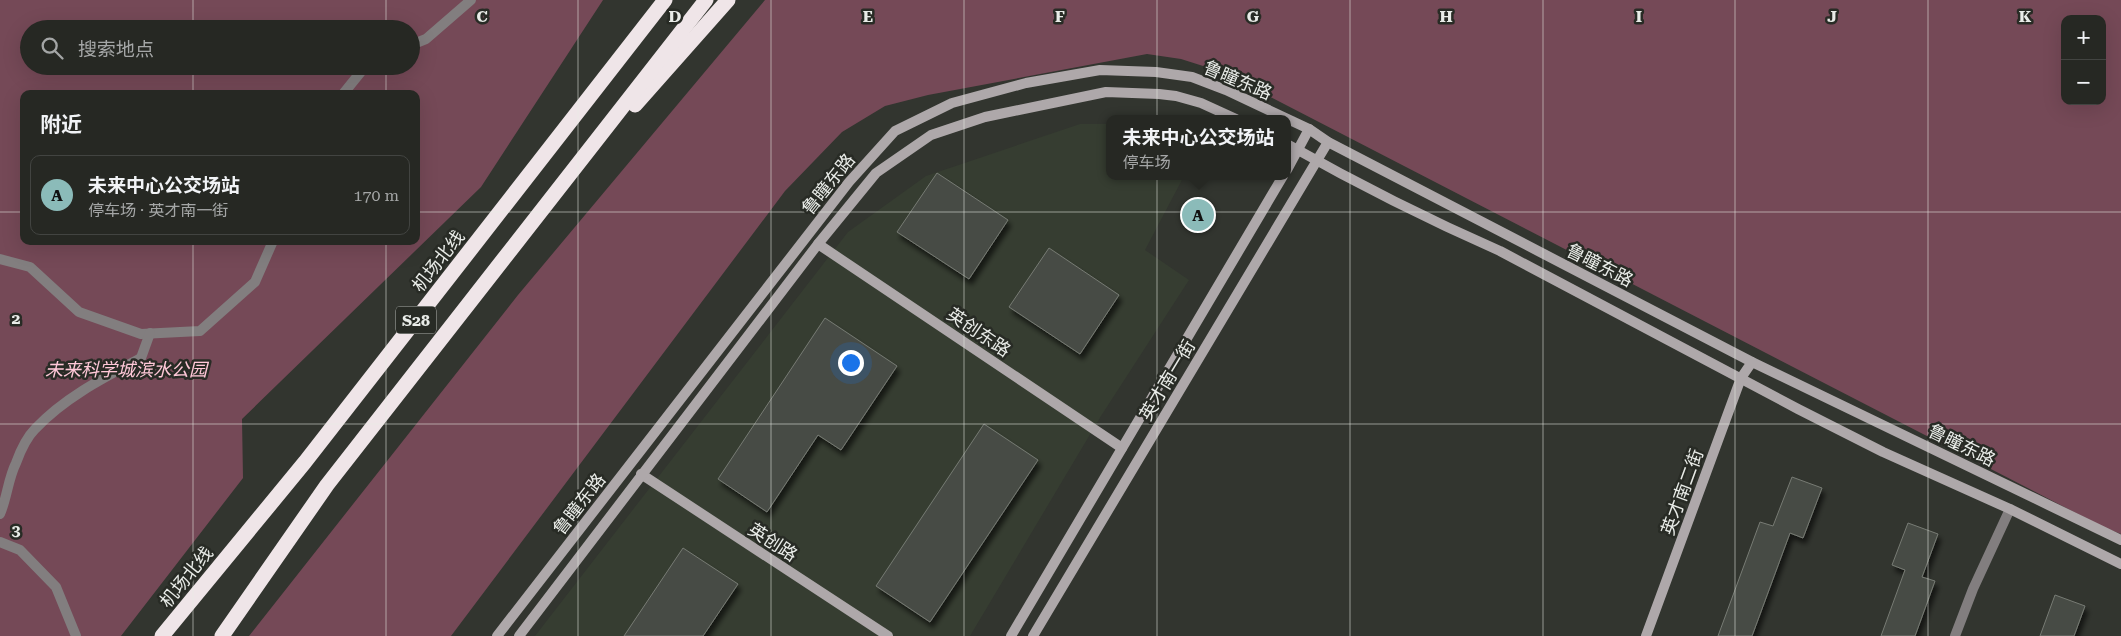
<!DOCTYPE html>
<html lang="zh">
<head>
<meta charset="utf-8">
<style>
	body { margin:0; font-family:"Roboto Serif","Noto Sans SC",serif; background:#323430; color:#f1f3f6 }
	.controls { position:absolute; right:15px; top:15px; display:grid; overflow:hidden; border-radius:10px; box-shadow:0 5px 20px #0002 }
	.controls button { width:45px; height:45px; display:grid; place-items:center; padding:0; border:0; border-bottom:1px solid #424441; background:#262823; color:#f1f3f6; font:25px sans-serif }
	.you { position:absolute; left:850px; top:362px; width:18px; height:18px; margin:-12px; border:4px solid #fff; border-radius:50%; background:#1a73e8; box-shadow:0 0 0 8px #1a73e833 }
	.badge { display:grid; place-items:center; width:32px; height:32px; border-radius:50%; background:#8bbbb9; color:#111; font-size:16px; font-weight:700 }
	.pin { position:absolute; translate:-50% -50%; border:2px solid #fff; box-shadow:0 1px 5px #0006 }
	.popup { position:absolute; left:1106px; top:115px; width:185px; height:65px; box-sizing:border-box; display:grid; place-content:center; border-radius:10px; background:#262823; filter:drop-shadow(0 1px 4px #0005); font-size:16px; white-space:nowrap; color:#a4a6a6 }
	.popup b { font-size:19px; color:#f1f3f6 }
	.popup::after { content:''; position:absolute; left:50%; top:100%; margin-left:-10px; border:10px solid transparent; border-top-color:#262823 }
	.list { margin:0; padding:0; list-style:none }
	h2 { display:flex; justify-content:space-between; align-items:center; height:65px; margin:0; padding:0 20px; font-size:21px }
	h2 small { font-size:16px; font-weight:400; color:#a4a6a6 }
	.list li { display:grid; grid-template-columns:32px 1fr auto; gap:15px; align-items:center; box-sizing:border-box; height:80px; margin:0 10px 10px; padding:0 10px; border:1px solid #424441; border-radius:10px }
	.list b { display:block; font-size:19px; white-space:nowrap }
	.list p { margin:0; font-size:16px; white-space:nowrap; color:#a4a6a6 }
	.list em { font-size:16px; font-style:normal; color:#a4a6a6 }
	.icon { flex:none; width:28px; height:28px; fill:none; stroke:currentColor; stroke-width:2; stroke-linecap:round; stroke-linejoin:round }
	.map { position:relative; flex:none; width:2121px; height:636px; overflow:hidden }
	.search { position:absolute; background:#262823; box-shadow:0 5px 20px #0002; left:20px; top:20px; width:400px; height:55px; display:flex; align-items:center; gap:12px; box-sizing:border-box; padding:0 18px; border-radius:28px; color:#a4a6a6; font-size:19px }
	.panel { position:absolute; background:#262823; box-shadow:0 5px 20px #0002; left:20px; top:90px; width:400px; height:155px; border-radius:10px }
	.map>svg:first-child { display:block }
</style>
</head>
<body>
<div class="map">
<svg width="2121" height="636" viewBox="0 0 2121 636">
	<defs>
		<filter id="shadow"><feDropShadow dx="3" dy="5.5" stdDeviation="2.5" flood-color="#0009"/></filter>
	</defs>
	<rect width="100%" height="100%" fill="#32352f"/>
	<polygon fill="#363d31" points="1080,124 1109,124 1109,176 1184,176 1145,250 1189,280 1101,416 970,636 535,636 848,232 926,176"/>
	<g fill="#754957" fill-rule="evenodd">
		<path d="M0,0H603L481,187L242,419L243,478L121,636H0ZM29,29H411V66H29ZM24,94H416V241H24Z"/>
		<path d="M765,0H2121V534L2103,527L1222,72L1181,59L1147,54L928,95L885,106L842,132L785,191L451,636H249L518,295ZM2065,19H2102V101H2065Z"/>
	</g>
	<g fill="#474b44" stroke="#777b74" filter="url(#shadow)">
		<polygon points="937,173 1008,220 969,279 897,232"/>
		<polygon points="1049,248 1119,295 1080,354 1009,307"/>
		<polygon points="825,318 897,366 841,450 818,435 767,512 718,479"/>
		<polygon points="984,424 1038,460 930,622 876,586"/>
		<polygon points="1792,477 1822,488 1803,538 1790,533 1752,636 1718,636 1760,522 1773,526"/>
		<polygon points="1908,523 1938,534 1922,577 1935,581 1915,636 1881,636 1905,570 1892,565"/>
		<polygon points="683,548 738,584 703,636 624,636"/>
		<polygon points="2055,595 2085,606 2074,636 2040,636"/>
	</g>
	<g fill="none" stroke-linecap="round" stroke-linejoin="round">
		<g stroke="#827e7f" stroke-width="10">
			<polyline points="411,45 426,39 471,0"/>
			<polyline points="343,94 364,68 367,66"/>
			<polyline points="0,259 30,267 79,312 141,334 200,331 255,282 273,241"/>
			<path d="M0,514C7,498 8,479 16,463C20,452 27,437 35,429C64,398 103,378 141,358L150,333"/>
			<polyline points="0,542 20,550 56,587 76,636"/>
			<polyline points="1955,636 1973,589 2010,509"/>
		</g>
		<g stroke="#aea8aa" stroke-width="10">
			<path d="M1287,144C1356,183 1427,219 1500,251L1798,409L1883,452L2010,509L2121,564"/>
			<polyline points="1287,170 1309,129"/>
			<polyline points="818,244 1122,448"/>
			<polyline points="641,474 888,636"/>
			<polyline points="497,636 849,182 895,131 952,103 1026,83 1100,70 1156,72 1192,77 1226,90 1309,129 1328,142 1752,362 2121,540"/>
			<polyline points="519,636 818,244 876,173 931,135 985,117 1106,92 1159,94 1176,96 1201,103 1236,119"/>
			<polyline points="1011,636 1283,176"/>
			<polyline points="1033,636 1328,142"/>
			<polyline points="1646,636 1741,378 1752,362"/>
		</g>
		<g stroke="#efe5e8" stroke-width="15">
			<polyline points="635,105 728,0"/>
			<polyline points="162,636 305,462 665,0"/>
			<polyline points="222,636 327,485 706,0"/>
		</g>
	</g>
	<path fill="none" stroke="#e9ece8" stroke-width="1" stroke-opacity="0.55" d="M193,0V29M386,0V29M578,0V636M771,0V636M964,0V636M1157,0V636M1350,0V636M1543,0V636M1735,0V636M1928,0V636M193,66V94M386,66V94M0,212H24M416,212H2121M193,241V636M386,241V636M0,424H2121"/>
	<g text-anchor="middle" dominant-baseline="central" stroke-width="5" stroke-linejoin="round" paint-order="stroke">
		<rect fill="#282b25" stroke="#afb2ae" stroke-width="1" x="396" y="306.5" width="40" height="27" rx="4"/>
		<g font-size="16" font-weight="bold" fill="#e9ece8">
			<text x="416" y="320">S28</text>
		</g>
		<g font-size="18" fill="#e9ece8" stroke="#282b25">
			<text transform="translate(1238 80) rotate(23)">鲁瞳东路</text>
			<text transform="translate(828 184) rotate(-51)">鲁瞳东路</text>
			<text transform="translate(438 261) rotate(-52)">机场北线</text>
			<text transform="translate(1600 265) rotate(27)">鲁瞳东路</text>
			<text transform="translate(979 332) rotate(34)">英创东路</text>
			<text transform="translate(1167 380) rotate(-59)">英才南一街</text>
			<text transform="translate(1962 445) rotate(26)">鲁瞳东路</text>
			<text transform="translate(1682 492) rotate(-70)">英才南二街</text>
			<text transform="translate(579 504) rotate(-52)">鲁瞳东路</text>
			<text transform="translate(773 542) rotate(33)">英创路</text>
			<text transform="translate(186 577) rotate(-51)">机场北线</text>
		</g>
		<g font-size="18" font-style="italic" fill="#ffc8d8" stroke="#282b25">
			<text x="126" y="369">未来科学城滨水公园</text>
		</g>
	</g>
	<g font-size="16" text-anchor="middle" font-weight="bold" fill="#e9ece8" stroke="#282b25" stroke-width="5" stroke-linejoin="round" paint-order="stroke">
		<text x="482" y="22">C</text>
		<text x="675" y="22">D</text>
		<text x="868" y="22">E</text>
		<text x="1060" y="22">F</text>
		<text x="1253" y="22">G</text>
		<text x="1446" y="22">H</text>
		<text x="1639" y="22">I</text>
		<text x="1832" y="22">J</text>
		<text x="2025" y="22">K</text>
		<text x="16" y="324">2</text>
		<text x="16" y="536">3</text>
	</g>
</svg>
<div class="controls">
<button>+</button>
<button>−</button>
</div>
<div class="you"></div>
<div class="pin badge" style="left:1198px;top:215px">A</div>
<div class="popup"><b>未来中心公交场站</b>停车场</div>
<div class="search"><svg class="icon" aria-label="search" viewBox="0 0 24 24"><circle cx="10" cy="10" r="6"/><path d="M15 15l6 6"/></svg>搜索地点</div>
<section class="panel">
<h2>附近<small></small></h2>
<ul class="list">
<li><span class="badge">A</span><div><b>未来中心公交场站</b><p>停车场 · 英才南一街</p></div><em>170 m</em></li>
</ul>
</section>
</div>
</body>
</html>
